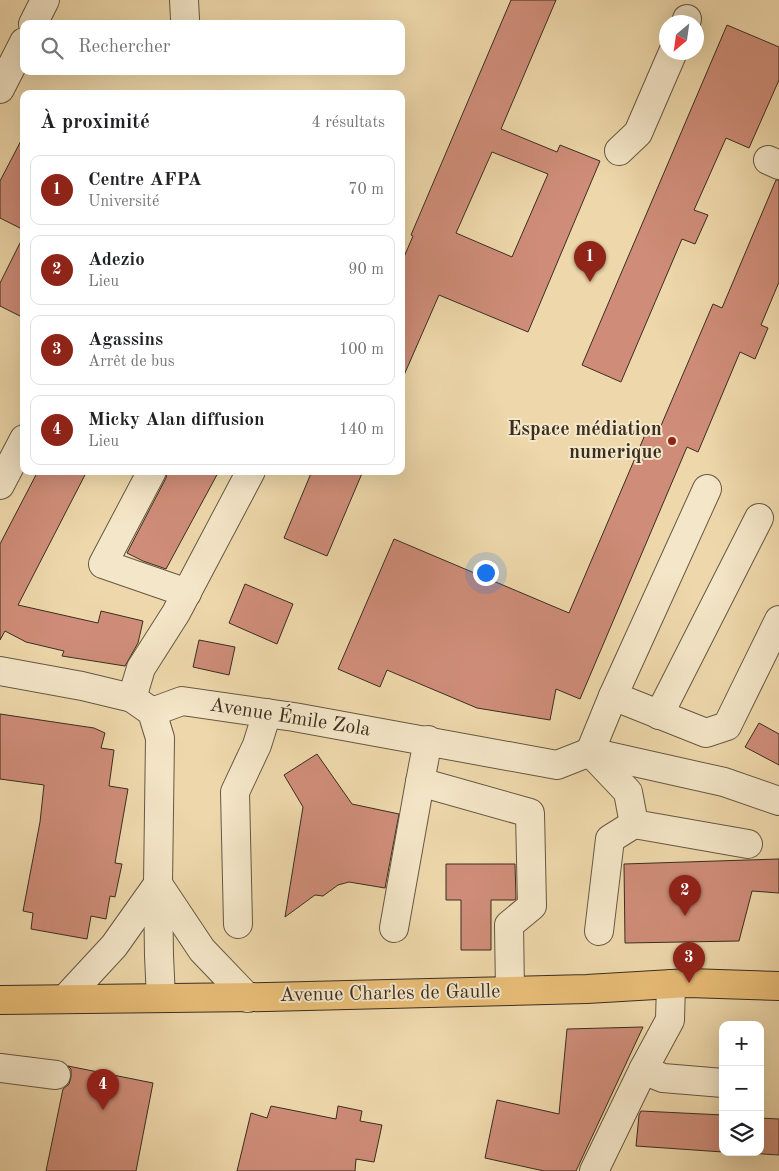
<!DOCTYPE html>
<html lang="fr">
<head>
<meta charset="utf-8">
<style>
	body { margin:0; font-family:"Old Standard TT",serif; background:#f2f2f2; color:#202124 }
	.controls { position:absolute; right:15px; bottom:15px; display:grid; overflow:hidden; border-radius:10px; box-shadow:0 5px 20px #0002 }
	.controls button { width:45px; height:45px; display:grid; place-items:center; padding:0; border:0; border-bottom:1px solid #e0e0e0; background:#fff; color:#202124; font:25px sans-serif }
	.compass { position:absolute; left:659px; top:15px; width:45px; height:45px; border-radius:50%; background:#fff; box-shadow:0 5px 20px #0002; rotate:209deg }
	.you { position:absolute; left:485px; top:572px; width:18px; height:18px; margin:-12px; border:4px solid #fff; border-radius:50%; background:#1a73e8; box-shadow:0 0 0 8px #1a73e833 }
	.badge { display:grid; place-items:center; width:32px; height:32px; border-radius:50%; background:#8f2418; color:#fff; font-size:16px; font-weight:700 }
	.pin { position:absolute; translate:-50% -41px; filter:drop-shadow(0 1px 2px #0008) }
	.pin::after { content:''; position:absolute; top:26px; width:18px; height:15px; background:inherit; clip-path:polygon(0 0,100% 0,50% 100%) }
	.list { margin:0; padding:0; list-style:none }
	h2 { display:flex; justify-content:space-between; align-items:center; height:65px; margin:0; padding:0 20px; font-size:21px }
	h2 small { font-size:16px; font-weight:400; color:#757577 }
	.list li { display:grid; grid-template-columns:32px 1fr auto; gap:15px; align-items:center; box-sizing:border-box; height:70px; margin:0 10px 10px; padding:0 10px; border:1px solid #e0e0e0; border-radius:10px }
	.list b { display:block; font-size:19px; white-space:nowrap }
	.list p { margin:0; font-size:16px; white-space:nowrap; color:#757577 }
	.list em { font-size:16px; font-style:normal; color:#757577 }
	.icon { flex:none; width:28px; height:28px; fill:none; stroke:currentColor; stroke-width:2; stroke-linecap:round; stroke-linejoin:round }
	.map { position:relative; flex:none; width:779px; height:1171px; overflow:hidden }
	.search { position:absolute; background:#fff; box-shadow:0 5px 20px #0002; left:20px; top:20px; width:385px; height:55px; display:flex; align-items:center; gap:12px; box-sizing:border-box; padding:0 18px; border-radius:10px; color:#757577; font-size:19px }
	.panel { position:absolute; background:#fff; box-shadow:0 5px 20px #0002; left:20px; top:90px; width:385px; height:385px; border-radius:10px }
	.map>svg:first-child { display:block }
</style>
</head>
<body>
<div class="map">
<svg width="779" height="1171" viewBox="0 0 779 1171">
	<rect width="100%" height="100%" fill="#eed8ab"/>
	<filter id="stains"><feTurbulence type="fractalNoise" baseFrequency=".004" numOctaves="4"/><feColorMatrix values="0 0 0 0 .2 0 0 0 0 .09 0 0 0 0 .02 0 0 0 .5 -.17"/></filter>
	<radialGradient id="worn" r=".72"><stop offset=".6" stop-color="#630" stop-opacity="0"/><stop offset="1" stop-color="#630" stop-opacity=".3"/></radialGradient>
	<g fill="#cf8d79" stroke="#392e20" fill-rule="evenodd">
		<path d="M511,0H556L501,129L557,152L560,145L600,161L528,332L439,295L401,382V264L413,236L411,235ZM492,152L548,174L512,257L456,233Z"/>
		<polygon points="727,25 779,47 779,80 749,148 726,138 694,210 708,215 695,244 682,239 621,382 582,365"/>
		<polygon points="24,135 24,230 0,218 0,181"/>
		<polygon points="776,180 779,180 779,282 761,325 768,328 755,359 740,352 698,452 687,447 580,699 556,689 550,720 477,708 387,670 380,687 338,669 394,539 569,613 647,430 657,435 713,304 722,308"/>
		<polygon points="24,235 24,318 0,306 0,283"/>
		<polygon points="38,471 87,471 18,605 98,623 101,611 143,621 138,643 125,666 62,656 64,651 26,642 5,631 0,640 0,544"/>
		<polygon points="167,471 219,471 166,569 143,561 127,553 166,478"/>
		<polygon points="312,471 363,471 327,556 284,538"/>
		<polygon points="245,584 293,604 277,644 229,623"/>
		<polygon points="199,640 235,647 229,675 193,667"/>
		<polygon points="0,714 94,728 105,733 101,748 114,750 109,786 128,789 115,863 122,864 115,897 110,896 106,919 91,916 87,939 31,929 33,913 23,911 40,822 44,785 0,779"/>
		<polygon points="759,723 779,734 779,765 745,747"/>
		<polygon points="317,754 352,804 399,814 385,888 349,882 338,885 323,896 315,895 285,917 303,807 284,775"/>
		<polygon points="779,859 779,893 752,891 739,941 625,943 624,864"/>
		<polygon points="446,864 515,864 516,899 514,900 491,900 491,950 461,950 461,900 446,900"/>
		<polygon points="643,1027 576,1171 544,1171 485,1158 497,1100 559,1114 567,1029"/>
		<polygon points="68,1066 153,1083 136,1171 46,1171 63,1089 69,1084 71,1077 71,1069"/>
		<polygon points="271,1106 336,1119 338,1106 362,1111 360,1121 382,1125 374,1162 356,1159 355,1171 237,1171 251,1113 267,1118"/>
		<polygon points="641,1111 723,1115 723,1152 636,1146 639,1115"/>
		<polygon points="760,1118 779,1119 779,1155 732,1152 760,1152"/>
	</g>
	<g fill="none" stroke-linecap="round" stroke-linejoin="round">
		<defs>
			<g id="minor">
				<polyline points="184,0 185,19"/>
				<polyline points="686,22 687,19"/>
				<polyline points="33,24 45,0"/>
				<polyline points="0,89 24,42"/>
				<polyline points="619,151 638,133 673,52"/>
				<polyline points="768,160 779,165"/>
				<polyline points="152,471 103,564 187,593"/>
				<polyline points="0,485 24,439"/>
				<polyline points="0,671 82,686 132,698 152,712 160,738 158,884 159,956 161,998"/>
				<polyline points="613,696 707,489"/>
				<polyline points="132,698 141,668 176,613 251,471"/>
				<polyline points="152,712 182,701 294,717 557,765 590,752 724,782 779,801"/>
				<polyline points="659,715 759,518"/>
				<polyline points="428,740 420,782 530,813 532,906 509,925 510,991"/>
				<polyline points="748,844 634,824 628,792 590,752 613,696 706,733 727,726 779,620"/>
				<polyline points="238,924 235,792 257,745 267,713"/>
				<polyline points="394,928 420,782"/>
				<polyline points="599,931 610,839 634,824"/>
				<polyline points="65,999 114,946 158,884 202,950 248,998"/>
				<polyline points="0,1068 56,1075"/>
				<polyline points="643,1070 663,1078 723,1083"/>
				<polyline points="594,1171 643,1070 670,1020 671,984"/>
			</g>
			<polyline id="major" points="0,1000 267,997 587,989 689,983 779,986"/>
		</defs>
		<use href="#minor" stroke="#665843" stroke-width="30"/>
		<use href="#major" stroke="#392e20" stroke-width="30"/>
		<use href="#minor" stroke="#f4e6c8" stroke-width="28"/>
		<use href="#major" stroke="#e7bc76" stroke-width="28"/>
	</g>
	<circle fill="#8f2418" stroke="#f4e6c8" stroke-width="2" cx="672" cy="441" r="5"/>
	<g text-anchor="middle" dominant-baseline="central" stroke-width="4" stroke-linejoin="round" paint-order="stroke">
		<g font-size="20" font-weight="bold" fill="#392e20" stroke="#f4e6c8" text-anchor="end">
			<text x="662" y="430">Espace médiation<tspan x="662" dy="23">numerique</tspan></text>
		</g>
		<g font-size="20" fill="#392e20" stroke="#f4e6c8">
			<text transform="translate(290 718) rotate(9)">Avenue Émile Zola</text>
			<text transform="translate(390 994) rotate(-1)">Avenue Charles de Gaulle</text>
		</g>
	</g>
	<rect width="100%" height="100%" filter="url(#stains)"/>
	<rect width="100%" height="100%" fill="url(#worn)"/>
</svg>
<div class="controls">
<button>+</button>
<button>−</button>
<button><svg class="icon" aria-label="layers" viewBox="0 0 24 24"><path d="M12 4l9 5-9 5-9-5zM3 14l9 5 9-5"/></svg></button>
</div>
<svg class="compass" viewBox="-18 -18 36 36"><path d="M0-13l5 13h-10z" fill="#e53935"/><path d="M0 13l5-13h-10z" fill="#757577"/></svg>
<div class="you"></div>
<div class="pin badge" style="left:590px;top:282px">1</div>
<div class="pin badge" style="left:685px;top:916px">2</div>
<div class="pin badge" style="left:689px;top:983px">3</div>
<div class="pin badge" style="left:103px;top:1110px">4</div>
<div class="search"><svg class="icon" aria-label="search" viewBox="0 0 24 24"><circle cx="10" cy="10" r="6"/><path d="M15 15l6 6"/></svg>Rechercher</div>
<section class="panel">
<h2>À proximité<small>4 résultats</small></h2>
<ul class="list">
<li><span class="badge">1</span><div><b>Centre AFPA</b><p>Université</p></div><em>70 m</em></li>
<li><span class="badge">2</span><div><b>Adezio</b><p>Lieu</p></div><em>90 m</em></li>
<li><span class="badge">3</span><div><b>Agassins</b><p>Arrêt de bus</p></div><em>100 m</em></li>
<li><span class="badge">4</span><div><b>Micky Alan diffusion</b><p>Lieu</p></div><em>140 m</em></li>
</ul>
</section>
</div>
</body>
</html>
